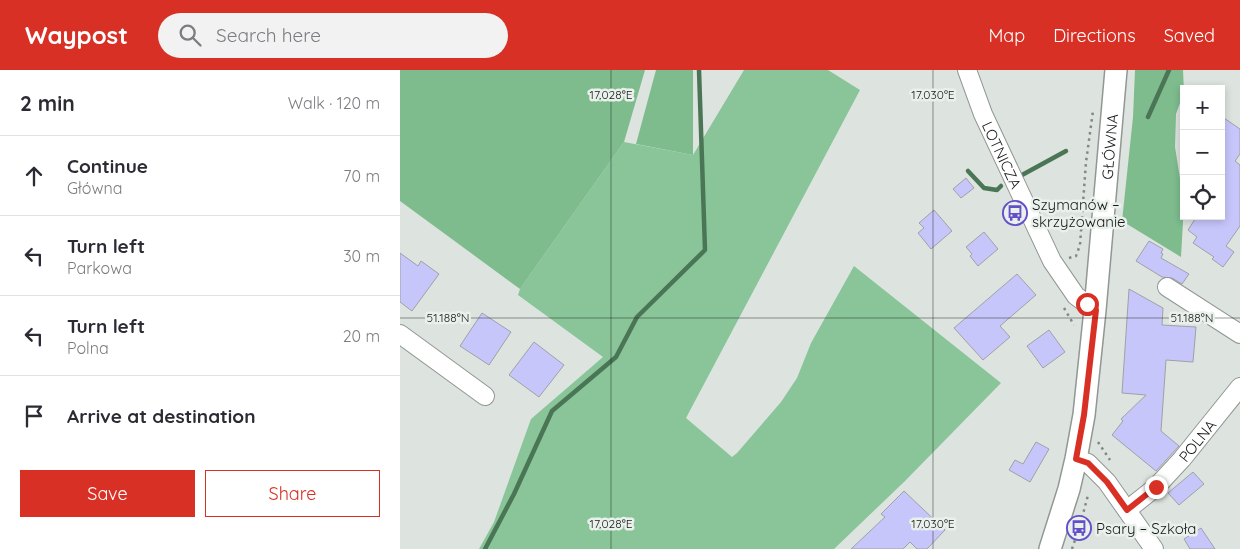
<!DOCTYPE html>
<html lang="en">
<head>
<meta charset="utf-8">
<style>
	body { margin:0; font-family:Quicksand,sans-serif; background:#f2f2f3; color:#2b2b33 }
	.controls { position:absolute; right:15px; top:15px; display:grid; overflow:hidden; border-radius:0px; box-shadow:0 2px 8px #0003 }
	.controls button { width:45px; height:45px; display:grid; place-items:center; padding:0; border:0; border-bottom:1px solid #e1e1e2; background:#fff; color:#2b2b33; font:25px sans-serif }
	.stop { position:absolute; width:15px; height:15px; margin:-11px; border:4px solid #d93025; border-radius:50%; background:#fff }
	.stop.end { background:#d93025; border-color:#fff; box-shadow:0 1px 5px #0008 }
	.list { margin:0; padding:0; list-style:none }
	h2 { display:flex; justify-content:space-between; align-items:center; height:65px; margin:0; padding:0 20px; font-size:21px }
	h2 small { font-size:16px; font-weight:400; color:#7c7c81 }
	.list li { display:grid; grid-template-columns:32px 1fr auto; gap:15px; align-items:center; box-sizing:border-box; height:80px; padding:0 20px; border-top:1px solid #e1e1e2 }
	.list b { display:block; font-size:19px; white-space:nowrap }
	.list p { margin:0; font-size:16px; white-space:nowrap; color:#7c7c81 }
	.list em { font-size:16px; font-style:normal; color:#7c7c81 }
	.actions { display:flex; gap:10px; padding:15px 20px }
	.actions a { flex:1; padding:11px 0; border:1px solid #d93025; border-radius:0px; text-align:center; font-size:18px; color:#d93025 }
	.actions .main { background:#d93025; color:#fff }
	.icon { flex:none; width:28px; height:28px; fill:none; stroke:currentColor; stroke-width:2; stroke-linecap:round; stroke-linejoin:round }
	.map { position:relative; flex:none; width:840px; height:479px; overflow:hidden }
	header { display:flex; align-items:center; gap:30px; box-sizing:border-box; height:70px; padding:0 25px; background:#d93025; color:#fff }
	header strong { font-size:24px }
	nav { display:flex; gap:28px; margin-inline-start:auto; font-size:18px }
	.search { width:350px; height:45px; background:#f2f2f3; display:flex; align-items:center; gap:12px; box-sizing:border-box; padding:0 18px; border-radius:28px; color:#7c7c81; font-size:19px }
	main { display:flex }
	aside { flex:1; background:#fff }
	.map>svg:first-child { display:block }
</style>
</head>
<body>
<header>
<strong>Waypost</strong>
<div class="search"><svg class="icon" aria-label="search" viewBox="0 0 24 24"><circle cx="10" cy="10" r="6"/><path d="M15 15l6 6"/></svg>Search here</div>
<nav><a>Map</a><a>Directions</a><a>Saved</a></nav>
</header>
<main>
<aside>
<h2>2 min<small>Walk · 120 m</small></h2>
<ul class="list">
<li><svg class="icon" aria-label="ahead" viewBox="0 0 24 24"><path d="M12 20V5M6 11l6-6 6 6"/></svg><div><b>Continue</b><p>Główna</p></div><em>70 m</em></li>
<li><svg class="icon" aria-label="left" viewBox="0 0 24 24"><path d="M17 20v-9H6M10 6l-5 5 5 5"/></svg><div><b>Turn left</b><p>Parkowa</p></div><em>30 m</em></li>
<li><svg class="icon" aria-label="left" viewBox="0 0 24 24"><path d="M17 20v-9H6M10 6l-5 5 5 5"/></svg><div><b>Turn left</b><p>Polna</p></div><em>20 m</em></li>
<li><svg class="icon" aria-label="arrive" viewBox="0 0 24 24"><path d="M6 21V4h12l-3 4 3 4H6"/></svg><div><b>Arrive at destination</b></div></li>
</ul>
<div class="actions"><a class="main">Save</a><a>Share</a></div>
</aside>
<div class="map">
<svg width="840" height="479" viewBox="0 0 840 479">
	<rect width="100%" height="100%" fill="#dde4df"/>
	<polygon fill="#89c599" points="344,0 428,0 460,20 286,348 332,387 337,383 381,332 397,308 411,273 454,196 601,313 505,411 434,479 79,479 94,452 131,349 203,287 118,225 120,219 224,72 293,85"/>
	<g fill="#7ebc8e">
		<polygon points="0,0 245,0 224,72 120,219 0,131"/>
		<polygon points="256,0 293,0 293,85 236,74"/>
		<polygon points="735,0 783,0 784,22 776,44 775,77 784,134 781,187 722,151 733,47"/>
	</g>
	<g fill="none" stroke-linecap="round" stroke-linejoin="round">
		<g stroke="#4a7656" stroke-width="4.5">
			<polyline points="748,47 769,0"/>
			<polyline points="568,101 584,118 597,120 601,116"/>
			<polyline points="622,105 666,81"/>
			<polyline points="85,479 114,424 152,341 216,287 237,247 305,180 299,0"/>
		</g>
	</g>
	<g fill="#c7c6fb" stroke="#a0a0a7">
		<polygon points="821,46 840,59 840,84 835,91 840,95 840,156 826,176 834,182 823,197 812,189 814,187 793,173 797,167 788,160 797,146 821,146"/>
		<polygon points="566,108 574,118 561,128 553,119"/>
		<polygon points="534,140 552,161 531,179 518,163 524,158 519,153"/>
		<polygon points="584,162 598,179 578,196 570,186 572,184 566,177"/>
		<polygon points="749,171 763,179 761,183 763,184 761,188 789,204 782,214 772,208 762,207 736,191"/>
		<polygon points="0,183 18,196 21,191 39,204 12,241 0,232"/>
		<polygon points="617,204 636,225 600,256 610,267 583,290 554,258"/>
		<polygon points="729,219 763,238 762,255 796,257 793,292 766,290 761,361 779,376 756,401 712,365 723,351 721,349 746,325 722,323"/>
		<polygon points="82,243 111,262 89,295 60,276"/>
		<polygon points="649,260 665,282 643,298 627,276"/>
		<polygon points="134,272 164,295 139,327 109,305"/>
		<polygon points="636,372 649,379 630,412 609,400 615,390 623,394"/>
		<polygon points="793,402 804,414 779,435 768,423"/>
		<polygon points="504,421 545,460 527,479 517,479 510,472 503,479 451,479 485,447 481,444"/>
		<polygon points="801,458 815,479 790,479 784,469"/>
	</g>
	<g fill="none" stroke-linecap="round" stroke-linejoin="round">
		<defs>
			<g id="minor">
				<path id="s1" d="M567,0L583,44L652,191L676,226L695,240"/>
				<polyline points="767,217 840,264"/>
				<polyline points="0,264 85,326"/>
				<polyline points="676,389 688,393 707,412 754,479"/>
				<path id="s2" d="M727,440L756,417L782,389L840,317"/>
			</g>
			<g id="major">
				<path id="s3" d="M650,479L669,419L676,389L684,345L695,240L716,0"/>
			</g>
		</defs>
		<use href="#minor" stroke="#919793" stroke-width="20"/>
		<use href="#major" stroke="#919793" stroke-width="24"/>
		<g stroke="#838884" stroke-width="2.5" stroke-dasharray="2.5 4" stroke-linecap="butt">
			<polyline points="669,188 676,186 680,175 686,92 693,41"/>
			<polyline points="664,238 674,255"/>
			<polyline points="698,372 710,390"/>
			<polyline points="672,479 681,452 688,425"/>
		</g>
		<use href="#minor" stroke="#fff" stroke-width="18"/>
		<use href="#major" stroke="#fff" stroke-width="21"/>
	</g>
	<g fill="none" stroke-linecap="round" stroke-linejoin="round">
		<polyline stroke="#d93025" stroke-width="6" points="687,234 696,240 684,345 676,389 688,393 707,412 727,440 756,417"/>
	</g>
	<path fill="none" stroke="#171a18" stroke-width="1" stroke-opacity="0.45" d="M211,0V479M533,0V479M0,248H840"/>
	<defs>
		<symbol id="bus-ring" viewBox="-11 -11 22 22"><circle r="9.5" fill="#eaf1ec" stroke="#634fc8" stroke-width="1.5"/><path d="M-5-6H5V4H4V6H2V4H-2V6H-4V4H-5ZM-3.5-4V0h7V-4ZM-3.5 1.2v1.5H-2V1.2ZM2 1.2v1.5H3.5V1.2Z" fill="#634fc8"/></symbol>
	</defs>
	<g fill-rule="evenodd">
		<use href="#bus-ring" x="601" y="129" width="28" height="28"/>
		<use href="#bus-ring" x="665" y="444" width="28" height="28"/>
	</g>
	<g text-anchor="middle" dominant-baseline="central" stroke-width="5" stroke-linejoin="round" paint-order="stroke">
		<g font-size="15" fill="#171a18" stroke="#eaf1ec">
			<text stroke="none"><textPath href="#s3" startOffset="408">GŁÓWNA</textPath></text>
			<text stroke="none"><textPath href="#s1" startOffset="92">LOTNICZA</textPath></text>
			<text stroke="none"><textPath href="#s2" startOffset="99">POLNA</textPath></text>
		</g>
		<g font-size="15" fill="#171a18" stroke="#eaf1ec" text-anchor="start">
			<text x="632" y="134">Szymanów –<tspan x="632" dy="17">skrzyżowanie</tspan></text>
			<text x="696" y="458">Psary – Szkoła</text>
		</g>
	</g>
	<g font-size="12" text-anchor="middle" fill="#171a18" stroke="#eaf1ec" stroke-width="5" stroke-linejoin="round" paint-order="stroke">
		<text x="211" y="29">17.028°E</text>
		<text x="533" y="29">17.030°E</text>
		<text x="48" y="252">51.188°N</text>
		<text x="792" y="252">51.188°N</text>
		<text x="211" y="458">17.028°E</text>
		<text x="533" y="458">17.030°E</text>
	</g>
</svg>
<div class="controls">
<button>+</button>
<button>−</button>
<button><svg class="icon" aria-label="locate" viewBox="0 0 24 24"><circle cx="12" cy="12" r="6"/><path d="M12 2v4M12 18v4M2 12h4M18 12h4"/></svg></button>
</div>
<div class="stop" style="left:687px;top:234px"></div>
<div class="stop end" style="left:756px;top:417px"></div>
</div>
</main>
</body>
</html>
